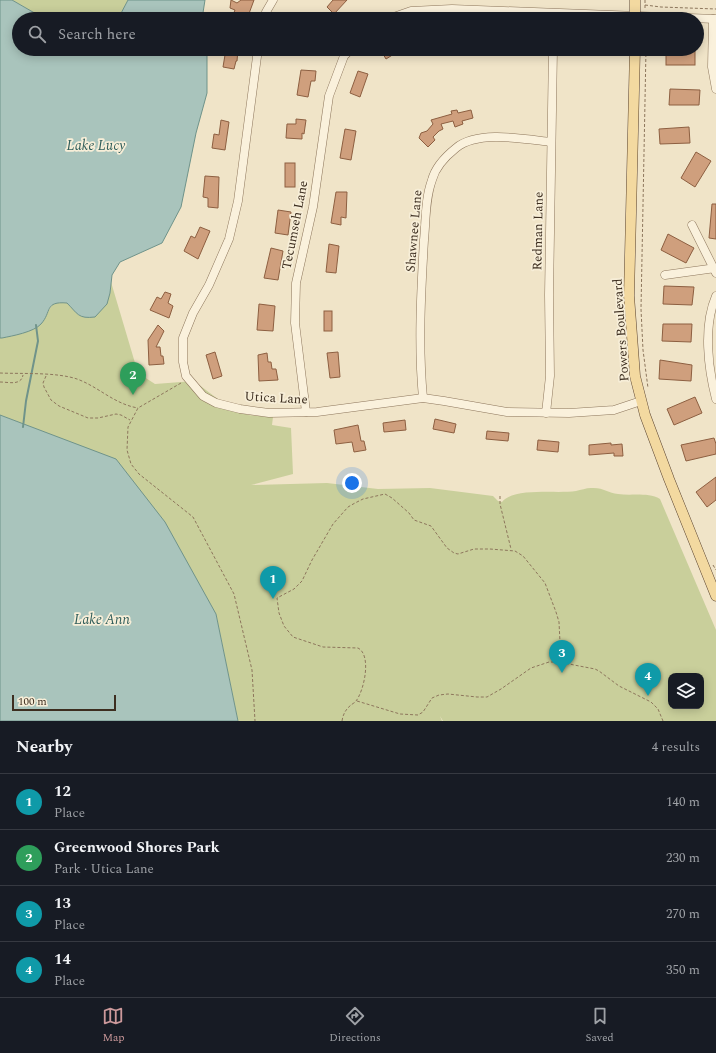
<!DOCTYPE html>
<html lang="en">
<head>
<meta charset="utf-8">
<style>
	body { margin:0; font-family:Spectral,serif; background:#20242c; color:#f1f3f6 }
	.controls { position:absolute; right:12px; bottom:12px; display:grid; overflow:hidden; border-radius:8px; box-shadow:0 2px 10px #0003 }
	.controls button { width:36px; height:36px; display:grid; place-items:center; padding:0; border:0; border-bottom:1px solid #363941; background:#171b24; color:#f1f3f6; font:20px sans-serif }
	.scale { position:absolute; left:12px; bottom:10px; width:104px; box-sizing:border-box; padding-left:4px; border:2px solid #3d2e20; border-top:0; font-size:11px; line-height:14px; white-space:nowrap; color:#3d2e20; -webkit-text-stroke:3px #f7eed8; paint-order:stroke }
	.you { position:absolute; left:352px; top:483px; width:14px; height:14px; margin:-10px; border:3px solid #fff; border-radius:50%; background:#1a73e8; box-shadow:0 0 0 6px #1a73e833 }
	.badge { display:grid; place-items:center; width:26px; height:26px; border-radius:50%; background:#cc999b; color:#fff; font-size:13px; font-weight:700 }
	.pin { position:absolute; translate:-50% -33px; filter:drop-shadow(0 1px 2px #0008) }
	.pin::after { content:''; position:absolute; top:21px; width:14px; height:12px; background:inherit; clip-path:polygon(0 0,100% 0,50% 100%) }
	.list { margin:0; padding:0; list-style:none }
	h2 { display:flex; justify-content:space-between; align-items:center; height:52px; margin:0; padding:0 16px; font-size:17px }
	h2 small { font-size:13px; font-weight:400; color:#9ea1a6 }
	.list li { display:grid; grid-template-columns:26px 1fr auto; gap:12px; align-items:center; box-sizing:border-box; height:56px; padding:0 16px; border-top:1px solid #363941 }
	.list b { display:block; font-size:15px; white-space:nowrap }
	.list p { margin:0; font-size:13px; white-space:nowrap; color:#9ea1a6 }
	.list em { font-size:13px; font-style:normal; color:#9ea1a6 }
	.icon { flex:none; width:22px; height:22px; fill:none; stroke:currentColor; stroke-width:2; stroke-linecap:round; stroke-linejoin:round }
	.map { position:relative; flex:none; width:716px; height:721px; overflow:hidden }
	.search { position:absolute; background:#171b24; box-shadow:0 2px 10px #0003; left:12px; right:12px; top:12px; height:44px; display:flex; align-items:center; gap:10px; box-sizing:border-box; padding:0 14px; border-radius:22px; color:#9ea1a6; font-size:15px }
	.sheet { height:276px; background:#171b24 }
	nav { display:flex; justify-content:space-around; align-items:center; box-sizing:border-box; height:56px; border-top:1px solid #363941; background:#171b24; font-size:11px; color:#9ea1a6 }
	nav a { display:grid; justify-items:center; gap:2px }
	nav .on { color:#cc999b }
	.map>svg:first-child { display:block }
</style>
</head>
<body>
<div class="map">
<svg width="716" height="721" viewBox="0 0 716 721">
	<rect width="100%" height="100%" fill="#f0e4c8"/>
	<g fill="#c9cf9b" fill-rule="evenodd">
		<polygon points="12,0 128,0 118,19 45,19"/>
		<path d="M111,282L138,373L155,384L194,381L227,406L248,415L273,417L272,425L291,428L293,474L251,485L327,483L378,489L430,488L493,496L498,501L502,502C514,487 558,494 576,491C581,490 586,488 591,488C603,487 608,493 618,494C631,496 648,492 660,499L716,630V721H443L440,716L442,721H238L216,614L46,433L0,415V338L40,325L52,305L56,302L67,303L80,316L110,293ZM671,676H701V706H671Z"/>
	</g>
	<g fill="#a9c4bc" stroke="#6f938a">
		<path d="M0,0H12L45,19H19V49H207V93L196,133L181,207L162,243L120,262L112,275L110,293L107,304L95,317C78,319 78,314 67,303C44,301 52,312 41,324C34,332 12,336 2,338H0Z"/>
		<polygon points="128,0 205,0 202,19 118,19"/>
		<polygon points="0,415 116,459 165,522 216,614 238,721 0,721"/>
	</g>
	<g fill="none" stroke-linecap="round" stroke-linejoin="round">
		<polyline stroke="#6f938a" stroke-width="2" points="23,427 26,401 38,341 36,325"/>
	</g>
	<g fill="#cf9f7d" stroke="#8d5f41">
		<polygon points="231,0 237,3 241,0 254,0 247,19 233,15 235,10 230,8"/>
		<polygon points="333,0 347,0 334,14 327,7"/>
		<polygon points="226,49 238,49 237,61 236,61 234,69 223,67"/>
		<polygon points="380,49 402,49 386,59"/>
		<rect x="666" y="50" width="29" height="15"/>
		<polygon points="301,70 316,71 315,81 311,81 308,97 297,95"/>
		<polygon points="358,71 368,74 360,97 350,93"/>
		<polygon points="670,89 700,90 699,105 669,105"/>
		<polygon points="457,110 458,113 471,110 473,118 462,121 463,124 455,127 453,121 441,124 443,129 439,131 433,137 435,140 428,147 419,138 421,133 427,131 433,124 431,120 452,114 451,111"/>
		<polygon points="296,119 306,120 304,134 302,133 302,139 286,138 287,124 296,124"/>
		<polygon points="221,120 229,122 225,150 212,148 214,134 219,135"/>
		<polygon points="689,127 690,143 660,144 659,129"/>
		<polygon points="345,129 356,131 351,160 340,158"/>
		<polygon points="696,152 711,161 695,187 681,178"/>
		<rect x="285" y="163" width="10" height="24"/>
		<polygon points="205,176 219,177 218,208 208,207 208,198 203,197"/>
		<polygon points="336,192 347,192 346,218 341,217 341,225 331,223"/>
		<polygon points="712,204 716,204 716,239 709,238"/>
		<polygon points="278,210 291,212 288,235 275,233"/>
		<polygon points="200,227 210,231 198,259 184,251 191,236 195,238"/>
		<polygon points="668,234 694,248 686,263 661,250"/>
		<polygon points="329,244 339,246 336,273 326,272"/>
		<polygon points="271,248 283,251 278,280 264,278"/>
		<polygon points="664,286 694,287 692,305 663,304"/>
		<polygon points="165,292 171,294 168,303 173,306 169,318 150,310 157,297 161,299"/>
		<polygon points="259,304 275,306 273,331 257,330"/>
		<rect x="324" y="311" width="8" height="20"/>
		<polygon points="663,324 692,324 691,342 662,341"/>
		<polygon points="158,325 164,331 156,347 160,347 161,356 163,356 164,364 149,365 148,340"/>
		<polygon points="215,352 222,376 213,379 206,355"/>
		<polygon points="338,352 340,377 330,378 327,353"/>
		<polygon points="267,353 268,362 271,362 272,369 276,369 278,380 259,381 258,355"/>
		<polygon points="660,360 692,365 691,381 659,379"/>
		<polygon points="695,397 702,413 674,425 667,409"/>
		<polygon points="435,419 456,424 454,433 433,429"/>
		<polygon points="405,420 406,430 384,432 383,423"/>
		<polygon points="358,425 361,441 364,441 366,450 354,452 352,442 336,444 334,430"/>
		<polygon points="487,431 509,433 508,441 486,439"/>
		<polygon points="714,438 716,444 716,454 686,461 681,445"/>
		<polygon points="538,440 559,442 558,452 537,450"/>
		<polygon points="611,443 611,445 622,444 623,456 614,456 614,453 589,455 589,445"/>
		<polygon points="716,477 716,500 707,507 696,492"/>
	</g>
	<g fill="none" stroke-linecap="round" stroke-linejoin="round">
		<defs>
			<g id="minor">
				<polyline points="265,19 266,12 273,0"/>
				<polyline points="388,19 411,11 452,9 716,19"/>
				<polyline points="713,19 712,67 716,89"/>
				<polyline points="258,49 238,201 229,239 209,285 193,313 183,338 183,362 186,376 203,396 216,403 240,409 269,413 317,412 423,398 444,401 507,412 569,413 614,410 641,401"/>
				<polyline points="692,225 716,273"/>
				<polyline points="665,275 716,268"/>
				<path d="M716,296C703,326 708,368 716,399"/>
				<path d="M423,398C418,346 421,292 424,240C426,220 425,199 432,180C435,168 446,156 456,148C478,130 524,139 551,142"/>
				<polyline points="306,412 295,323 296,283 313,207 329,96 344,56 351,49"/>
				<polyline points="546,413 550,376 549,295 553,49"/>
			</g>
			<g id="major">
				<polyline points="635,19 635,0"/>
				<polyline points="635,49 629,296 635,376 645,415 669,479 716,596"/>
			</g>
		</defs>
		<use href="#minor" stroke="#8d765c" stroke-width="9"/>
		<use href="#major" stroke="#5b4430" stroke-width="11"/>
		<g stroke="#8d765c" stroke-width="1" stroke-dasharray="3 2" stroke-linecap="butt">
			<polyline points="645,0 645,8"/>
			<polyline points="645,5 661,7 716,9"/>
			<polyline points="646,49 641,309 643,350 648,388"/>
			<path d="M0,373C22,374 56,372 77,379C99,387 114,404 138,408"/>
			<polyline points="46,376 43,383 44,387 51,400 59,406 88,418 98,418 116,414 121,415 130,420"/>
			<path d="M0,382C9,382 21,386 23,375"/>
			<polyline points="181,383 138,408 128,427 127,450 131,464 139,474 193,517 234,594 252,670 255,721"/>
			<polyline points="500,496 500,504 511,549"/>
			<polyline points="713,565 716,570"/>
			<polyline points="357,701 400,714 418,715 423,712 432,698 439,695 448,694 477,697 487,697 501,689 531,668 549,662 561,662 574,665 595,669 599,671 619,686 651,702 658,709 663,721"/>
			<path d="M342,721C343,714 346,709 351,705C352,704 356,702 356,701C364,691 372,655 358,648L323,647L293,637L284,626L279,613L277,598L294,589L302,581L312,560L333,524L348,507L355,503L363,499L385,494L392,498L409,513L414,520L431,526L447,548L454,553L458,554L474,549H490L515,551L523,556L545,583L556,612L559,622L561,662"/>
		</g>
		<use href="#minor" stroke="#faf1dc" stroke-width="8"/>
		<use href="#major" stroke="#f3d9a0" stroke-width="10"/>
	</g>
	<g text-anchor="middle" dominant-baseline="central" stroke-width="3.5" stroke-linejoin="round" paint-order="stroke">
		<g font-size="13" fill="#3d2e20" stroke="#f7eed8">
			<text transform="translate(295 225) rotate(-79)">Tecumseh Lane</text>
			<text transform="translate(414 231) rotate(-85)">Shawnee Lane</text>
			<text transform="translate(538 231) rotate(-89)">Redman Lane</text>
			<text transform="translate(621 330) rotate(-94)">Powers Boulevard</text>
			<text transform="translate(276 398) rotate(3)">Utica Lane</text>
		</g>
		<g font-size="14" font-style="italic" fill="#2f5d5a" stroke="#f7eed8">
			<text x="96" y="145">Lake Lucy</text>
			<text x="102" y="619">Lake Ann</text>
		</g>
	</g>
</svg>
<div class="controls">
<button><svg class="icon" aria-label="layers" viewBox="0 0 24 24"><path d="M12 4l9 5-9 5-9-5zM3 14l9 5 9-5"/></svg></button>
</div>
<div class="scale">100 m</div>
<div class="you"></div>
<div class="pin badge" style="left:273px;top:599px;background:#0f9aa8">1</div>
<div class="pin badge" style="left:133px;top:395px;background:#2e9e5b">2</div>
<div class="pin badge" style="left:562px;top:673px;background:#0f9aa8">3</div>
<div class="pin badge" style="left:648px;top:696px;background:#0f9aa8">4</div>
<div class="search"><svg class="icon" aria-label="search" viewBox="0 0 24 24"><circle cx="10" cy="10" r="6"/><path d="M15 15l6 6"/></svg>Search here</div>
</div>
<section class="sheet">
<h2>Nearby<small>4 results</small></h2>
<ul class="list">
<li><span class="badge" style="background:#0f9aa8">1</span><div><b>12</b><p>Place</p></div><em>140 m</em></li>
<li><span class="badge" style="background:#2e9e5b">2</span><div><b>Greenwood Shores Park</b><p>Park · Utica Lane</p></div><em>230 m</em></li>
<li><span class="badge" style="background:#0f9aa8">3</span><div><b>13</b><p>Place</p></div><em>270 m</em></li>
<li><span class="badge" style="background:#0f9aa8">4</span><div><b>14</b><p>Place</p></div><em>350 m</em></li>
</ul>
</section>
<nav>
<a class="on"><svg class="icon" aria-label="map" viewBox="0 0 24 24"><path d="M3 6l6-2 6 2 6-2v14l-6 2-6-2-6 2zM9 4v14M15 6v14"/></svg>Map</a>
<a><svg class="icon" aria-label="directions" viewBox="0 0 24 24"><path d="M12 3l9 9-9 9-9-9zM9 14v-3h6M13 9l2 2-2 2"/></svg>Directions</a>
<a><svg class="icon" aria-label="saved" viewBox="0 0 24 24"><path d="M7 4h10v16l-5-4-5 4z"/></svg>Saved</a>
</nav>
</body>
</html>
